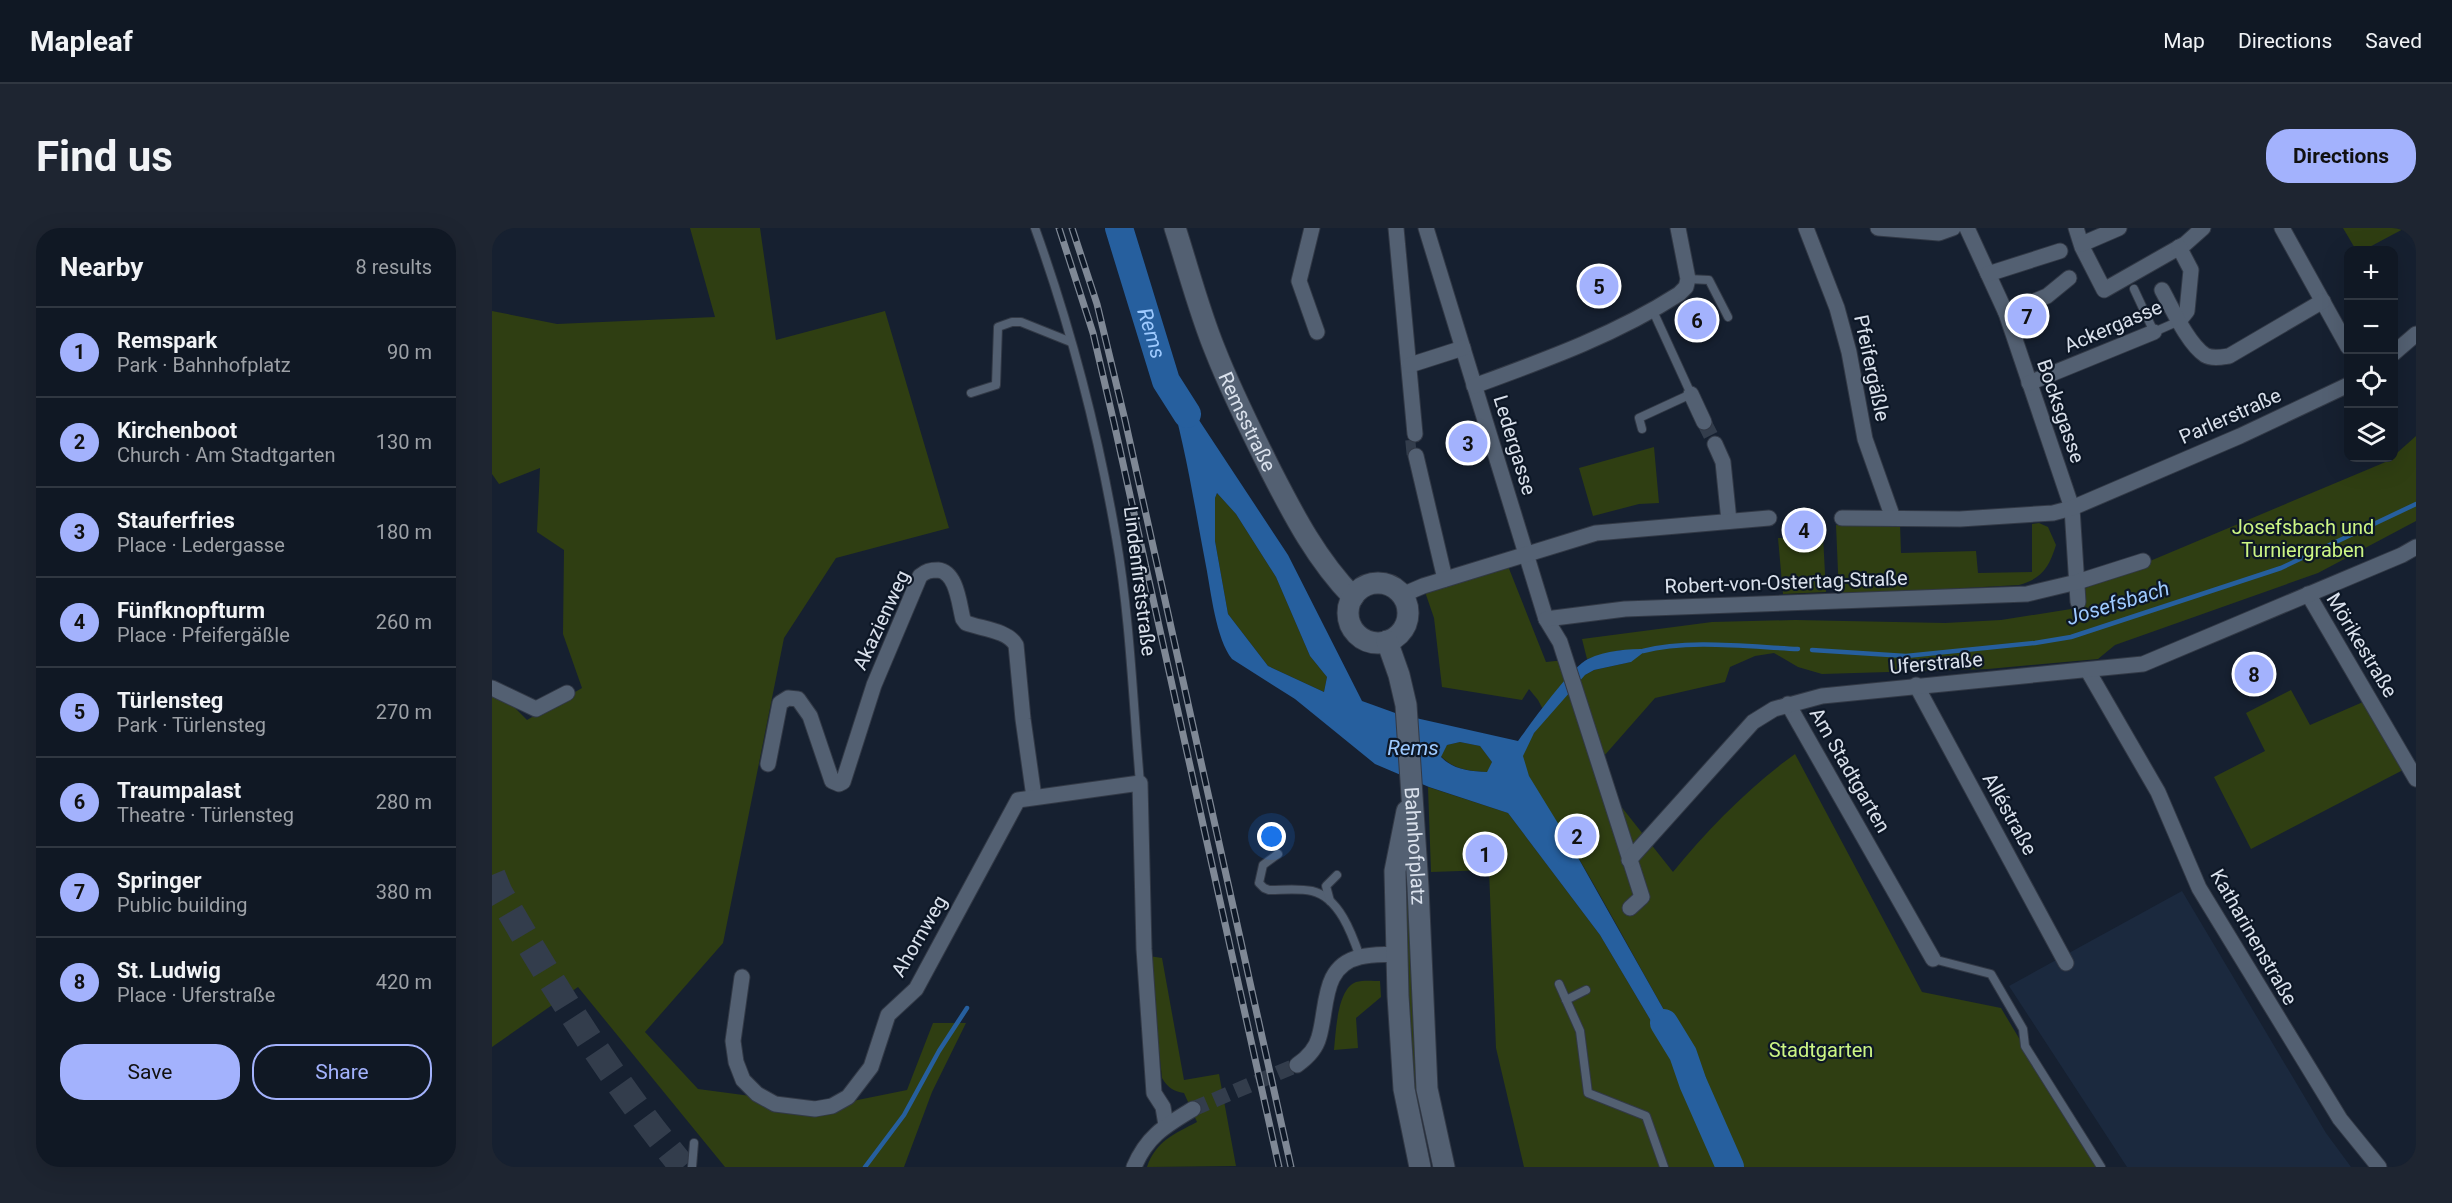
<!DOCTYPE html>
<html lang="en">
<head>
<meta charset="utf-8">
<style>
	body { margin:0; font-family:Roboto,sans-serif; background:#1e2531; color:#f1f3f6 }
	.controls { position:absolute; right:18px; top:18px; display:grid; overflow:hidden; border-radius:12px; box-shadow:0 6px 24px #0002 }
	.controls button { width:54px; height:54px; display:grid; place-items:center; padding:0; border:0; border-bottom:2px solid #303741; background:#101824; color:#f1f3f6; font:30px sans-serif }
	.you { position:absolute; left:780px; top:609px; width:21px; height:21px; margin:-15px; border:4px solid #fff; border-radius:50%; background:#1a73e8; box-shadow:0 0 0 9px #1a73e833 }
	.badge { display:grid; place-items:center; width:39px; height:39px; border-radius:50%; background:#a3b2fd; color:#111; font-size:20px; font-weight:700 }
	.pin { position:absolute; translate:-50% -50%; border:3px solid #fff; box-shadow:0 2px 6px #0006 }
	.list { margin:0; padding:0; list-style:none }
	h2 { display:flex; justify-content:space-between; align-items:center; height:78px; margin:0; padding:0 24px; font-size:26px }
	h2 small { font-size:20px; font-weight:400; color:#9ca0a6 }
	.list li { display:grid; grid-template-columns:39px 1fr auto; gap:18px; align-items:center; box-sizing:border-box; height:90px; padding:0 24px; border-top:2px solid #303741 }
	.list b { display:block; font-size:22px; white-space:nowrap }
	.list p { margin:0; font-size:20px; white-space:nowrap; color:#9ca0a6 }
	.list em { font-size:20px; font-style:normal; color:#9ca0a6 }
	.actions { display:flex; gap:12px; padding:18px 24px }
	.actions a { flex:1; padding:14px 0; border:2px solid #a3b2fd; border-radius:24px; text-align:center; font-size:21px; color:#a3b2fd }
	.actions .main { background:#a3b2fd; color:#111 }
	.icon { flex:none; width:33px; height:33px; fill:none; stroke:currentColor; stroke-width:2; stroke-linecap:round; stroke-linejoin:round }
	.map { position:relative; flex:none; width:1924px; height:939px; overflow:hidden; border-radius:24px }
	header { display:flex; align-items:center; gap:36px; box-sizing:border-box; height:84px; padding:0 30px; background:#101824; border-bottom:2px solid #303741 }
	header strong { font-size:28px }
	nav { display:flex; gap:33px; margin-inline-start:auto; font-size:21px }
	.intro { display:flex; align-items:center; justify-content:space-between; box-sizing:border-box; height:144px; padding:0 36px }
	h1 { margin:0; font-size:42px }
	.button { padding:15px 27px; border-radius:24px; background:#a3b2fd; color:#111; font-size:21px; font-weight:700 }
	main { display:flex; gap:36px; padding:0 36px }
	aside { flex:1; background:#101824; border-radius:24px; box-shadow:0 6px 24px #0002 }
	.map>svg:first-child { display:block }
</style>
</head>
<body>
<header>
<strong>Mapleaf</strong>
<nav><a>Map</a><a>Directions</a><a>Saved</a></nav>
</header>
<div class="intro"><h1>Find us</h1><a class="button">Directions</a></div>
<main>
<aside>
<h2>Nearby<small>8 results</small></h2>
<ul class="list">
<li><span class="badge">1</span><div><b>Remspark</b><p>Park · Bahnhofplatz</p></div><em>90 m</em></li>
<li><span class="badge">2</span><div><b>Kirchenboot</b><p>Church · Am Stadtgarten</p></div><em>130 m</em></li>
<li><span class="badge">3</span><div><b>Stauferfries</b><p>Place · Ledergasse</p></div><em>180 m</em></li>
<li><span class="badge">4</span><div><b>Fünfknopfturm</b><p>Place · Pfeifergäßle</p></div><em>260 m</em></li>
<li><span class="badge">5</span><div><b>Türlensteg</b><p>Park · Türlensteg</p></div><em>270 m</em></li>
<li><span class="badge">6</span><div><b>Traumpalast</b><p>Theatre · Türlensteg</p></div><em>280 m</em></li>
<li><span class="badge">7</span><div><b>Springer</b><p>Public building</p></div><em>380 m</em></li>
<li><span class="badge">8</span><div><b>St. Ludwig</b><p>Place · Uferstraße</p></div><em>420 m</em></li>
</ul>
<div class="actions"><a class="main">Save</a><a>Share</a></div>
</aside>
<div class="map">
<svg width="1924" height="939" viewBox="0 0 1924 939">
	<rect width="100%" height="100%" fill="#162030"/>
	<polygon fill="#1b293e" points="1690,663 1834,905 1859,939 1635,939 1517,758"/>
	<g fill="#2f3e12">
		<polygon points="198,0 268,0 284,112 393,83 457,300 344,330 292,410 231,715 153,804 206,861 336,878 415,862 441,795 474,795 440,864 412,939 233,939 86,759 0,819 0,457 35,492 90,460 71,406 72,322 45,304 48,240 7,256 0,246 0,83 65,96 223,89"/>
		<polygon points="1851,0 1913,0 1872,22 1864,22"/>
		<path d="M1924,208V293L1826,345L1623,417L1606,431L1496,441L1330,446L1306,439L1282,425L1263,428L1238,439L1233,454L1163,470L1112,528L1124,572L1181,644C1216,601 1258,558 1303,526L1430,764L1509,780L1604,939H1032L1004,820L997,642L939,644L936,559L1016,585L1108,707L1162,798L1174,823L1191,826L1186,807C1149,742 1114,676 1076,612C1064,590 1032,552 1031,528C1031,515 1047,499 1055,489L1046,472L1037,461L1030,472L950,459L942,390L931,358L1016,338L1054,434L1073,432L1093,447L1102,442L1139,434L1129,422L1095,431L1090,411L1220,394L1303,392L1453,395L1509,392L1579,381L1589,362L1896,233Z"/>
		<polygon points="1162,219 1167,275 1147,276 1101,288 1087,240"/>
		<polygon points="725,265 744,286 784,349 818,428 835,449 832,464 776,438 736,386 723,313 723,270"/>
		<path d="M1547,295L1556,299L1564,317C1557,340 1549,351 1527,357L1347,367L1344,297L1408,296L1409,325L1484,323L1486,345L1540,344V296Z"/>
		<polygon points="1331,308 1334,364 1291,366 1286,310 1299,310 1311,318 1324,309"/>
		<polygon points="1799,462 1818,497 1871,474 1911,542 1759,621 1722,549 1773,523 1754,485"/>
		<path d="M968,514L988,518L1000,534L996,544C977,543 962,542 949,528L955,517Z"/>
		<polygon points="910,665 918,665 929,875 923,877"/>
		<path d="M657,728L670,730L692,852L727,846L744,938L655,939C664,913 682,906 705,894L692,865C681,863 676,860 670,850Z"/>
		<path d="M888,753L889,769L864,790L866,820L842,822C844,804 845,761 864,754C871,752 881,753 888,753Z"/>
	</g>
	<path fill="#265f9e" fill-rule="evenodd" d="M674,153L701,183L796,327L870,473L906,486L1026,513C1039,495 1079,439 1096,431C1114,422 1136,421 1156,421L1139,434L1102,442L1093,447L1042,505L1031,528L1037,548L1075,610L1186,807L1191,826L1174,823L1162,798L1108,707L1016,585L937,559L883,536L803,471L740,431C724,411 719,364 714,338C702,276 693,213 674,153ZM725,265L744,286L784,349L818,428L835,449L832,464L776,438L736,386L723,313V270ZM968,514L988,518L1000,534L995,544C977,543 962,542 949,529L955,517Z"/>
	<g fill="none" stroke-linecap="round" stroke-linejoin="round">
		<g stroke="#265f9e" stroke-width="4.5">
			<polyline points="1320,422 1414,428 1543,415 1579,409 1789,340 1924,276"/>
			<path d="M1151,423C1196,411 1259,419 1306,421"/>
			<polyline points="373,939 412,887 447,823 475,780"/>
		</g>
		<g stroke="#265f9e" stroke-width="28">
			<path id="s1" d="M627,0L674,153L695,186"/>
			<polyline points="1172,795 1191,826 1201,855 1238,939"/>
		</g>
		<g stroke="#333d4c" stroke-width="15" stroke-dasharray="15 8" stroke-linecap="butt">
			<polyline points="1212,194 1223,216"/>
			<polyline points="914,220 924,219"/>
			<polyline points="701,881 805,837"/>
		</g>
		<path stroke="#333d4c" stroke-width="27" stroke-dasharray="27 14" stroke-linecap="butt" d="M0,647L7,664C62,760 120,853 191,939"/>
		<defs>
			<g id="lane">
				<path d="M543,0C579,100 606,205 624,309C638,389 641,474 648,555"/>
				<polyline points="1196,51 1217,52 1236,89"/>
				<polyline points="1642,61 1662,104 1687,93"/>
				<polyline points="479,165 504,157 506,99 520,94 529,94 579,114"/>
				<polyline points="1150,201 1147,190 1199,166 1161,83"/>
				<path d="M786,626L771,637L767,655L772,660L777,662C791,662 806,660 820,663C847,669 860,706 868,729"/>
				<polyline points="838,673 834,658 845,647"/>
				<polyline points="1441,731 1499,746 1531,801 1533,818 1609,939"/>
				<polyline points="1067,756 1088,803 1096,865 1154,888 1172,939"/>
				<polyline points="1074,772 1094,762"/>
				<polyline points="200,939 202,915"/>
			</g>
			<g id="street">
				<polyline points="820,0 807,53 825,104"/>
				<polyline points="904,0 923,206"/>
				<polyline points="934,0 1054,391 1068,414 1150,669 1138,680"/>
				<polyline points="1314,0 1345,80 1357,124 1373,211 1401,290"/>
				<polyline points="1386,0 1447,5 1461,0"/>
				<polyline points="1475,0 1514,85 1580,280 1586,374"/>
				<polyline points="1584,0 1590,19 1612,62 1693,16 1711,0"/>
				<polyline points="1790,0 1856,119"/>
				<polyline points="1590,16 1627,0"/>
				<polyline points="1687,19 1699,42 1695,83 1687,93"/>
				<polyline points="1496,46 1568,23"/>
				<path d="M1670,62C1680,80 1696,116 1713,127C1720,131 1730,129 1737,128L1831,73"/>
				<polyline points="1514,85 1555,68 1577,50"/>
				<polyline points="1902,125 1924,106"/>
				<polyline points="918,137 971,120"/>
				<polyline points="1537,155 1662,104"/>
				<path d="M982,158C1053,132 1123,107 1187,66L1194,59L1196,51L1186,0"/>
				<polyline points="1199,166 1212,194"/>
				<polyline points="1223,216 1231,234 1237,293"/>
				<polyline points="924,228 953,351"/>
				<polyline points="1350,290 1468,291 1561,285 1580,280 1748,208 1856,157"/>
				<polyline points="1816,366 1924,551"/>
				<polyline points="910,367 931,358 1104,305 1277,290"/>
				<polyline points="1054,391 1133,381 1535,366 1585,354 1651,333"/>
				<polyline points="1596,443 1666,564 1707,660 1848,891 1887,939"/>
				<polyline points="1424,457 1574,735"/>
				<polyline points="0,460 44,481 75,465"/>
				<polyline points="1296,476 1441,731"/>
				<path d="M276,536L288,475L296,470L306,471L318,488L340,553L347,556L351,554L382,457L428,348C434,343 438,342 446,342C465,344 467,376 471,391L474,395C490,401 515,402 524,417L531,491L542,569"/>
				<polyline points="1137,632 1261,494 1282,481 1330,468 1651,436 1910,327 1924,319"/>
				<polyline points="250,749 241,813 244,834 251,852 265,866 283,876 323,881 340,878 356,869 379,839 396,787 424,761 526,572 648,555 652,721 662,865 671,879 674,897"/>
				<path d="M805,837C815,830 824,821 827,809C836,779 829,738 868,729C880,726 893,727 905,726"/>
				<path d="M642,939C655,908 673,898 701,881"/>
			</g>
			<g id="secondary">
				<path id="s2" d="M683,0C696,40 707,83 723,122C739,163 759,203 779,243C802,288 825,332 861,369"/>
				<circle cx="886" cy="385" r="30"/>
				<path id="s3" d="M895,413L907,447L914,477L926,659L935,861L952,939"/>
				<polyline points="915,583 903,643 906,768 912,861 928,939"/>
			</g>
		</defs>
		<use href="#lane" stroke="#323946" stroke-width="10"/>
		<use href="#street" stroke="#323946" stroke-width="17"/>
		<use href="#secondary" stroke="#323946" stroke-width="23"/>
		<use href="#lane" stroke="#536072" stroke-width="8"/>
		<use href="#street" stroke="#536072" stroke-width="15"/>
		<use href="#secondary" stroke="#536072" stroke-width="21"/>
		<defs>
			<g id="rail">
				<polyline points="567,0 601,105 622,195 787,939"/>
				<polyline points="580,0 605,76 633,192 799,939"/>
			</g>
		</defs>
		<use href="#rail" stroke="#7f8895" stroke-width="7"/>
		<use href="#rail" stroke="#0d1726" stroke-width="4.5" stroke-dasharray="14" stroke-linecap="butt"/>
	</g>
	<g text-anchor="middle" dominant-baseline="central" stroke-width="4.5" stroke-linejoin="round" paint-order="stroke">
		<g font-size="20" fill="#dae1ec" stroke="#0d1726">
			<text transform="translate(1621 98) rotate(-23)">Ackergasse</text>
			<text transform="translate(1380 140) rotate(78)">Pfeifergäßle</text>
			<text transform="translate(1569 183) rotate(71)">Bocksgasse</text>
			<text transform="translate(1738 188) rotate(-24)">Parlerstraße</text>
			<text stroke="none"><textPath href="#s2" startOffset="207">Remsstraße</textPath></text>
			<text transform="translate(1023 217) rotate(73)">Ledergasse</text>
			<text transform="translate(648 353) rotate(83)">Lindenfirststraße</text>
			<text transform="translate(1294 354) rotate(-2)">Robert-von-Ostertag-Straße</text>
			<text transform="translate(389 392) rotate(-65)">Akazienweg</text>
			<text transform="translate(1870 417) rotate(59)">Mörikestraße</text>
			<text transform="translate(1444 435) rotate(-5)">Uferstraße</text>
			<text transform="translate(1358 542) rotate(60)">Am Stadtgarten</text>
			<text transform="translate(1518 586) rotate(61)">Alléstraße</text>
			<text stroke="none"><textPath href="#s3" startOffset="208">Bahnhofplatz</textPath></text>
			<text transform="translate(427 708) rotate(-60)">Ahornweg</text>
			<text transform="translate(1762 709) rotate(60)">Katharinenstraße</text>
		</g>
		<g font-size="20" fill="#ccf584" stroke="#0d1726">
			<text x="1811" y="299">Josefsbach und<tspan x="1811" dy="23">Turniergraben</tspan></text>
			<text x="1329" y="822">Stadtgarten</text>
		</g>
		<g font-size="21" font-style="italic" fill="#9ecaff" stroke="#0d1726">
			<text stroke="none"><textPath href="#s1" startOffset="110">Rems</textPath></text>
			<text transform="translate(1626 375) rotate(-17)">Josefsbach</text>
			<text x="921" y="520">Rems</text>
		</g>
	</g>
</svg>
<div class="controls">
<button>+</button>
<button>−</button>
<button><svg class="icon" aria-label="locate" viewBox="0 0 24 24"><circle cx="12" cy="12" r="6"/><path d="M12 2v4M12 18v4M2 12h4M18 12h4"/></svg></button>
<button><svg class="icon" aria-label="layers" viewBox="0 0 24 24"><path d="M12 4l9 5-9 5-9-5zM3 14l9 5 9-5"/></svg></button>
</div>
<div class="you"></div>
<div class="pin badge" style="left:993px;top:626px">1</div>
<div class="pin badge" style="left:1085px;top:608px">2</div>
<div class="pin badge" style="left:976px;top:215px">3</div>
<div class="pin badge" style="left:1312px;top:302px">4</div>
<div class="pin badge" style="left:1107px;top:58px">5</div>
<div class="pin badge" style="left:1205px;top:92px">6</div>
<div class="pin badge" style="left:1535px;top:88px">7</div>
<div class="pin badge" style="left:1762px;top:446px">8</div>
</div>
</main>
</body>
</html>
